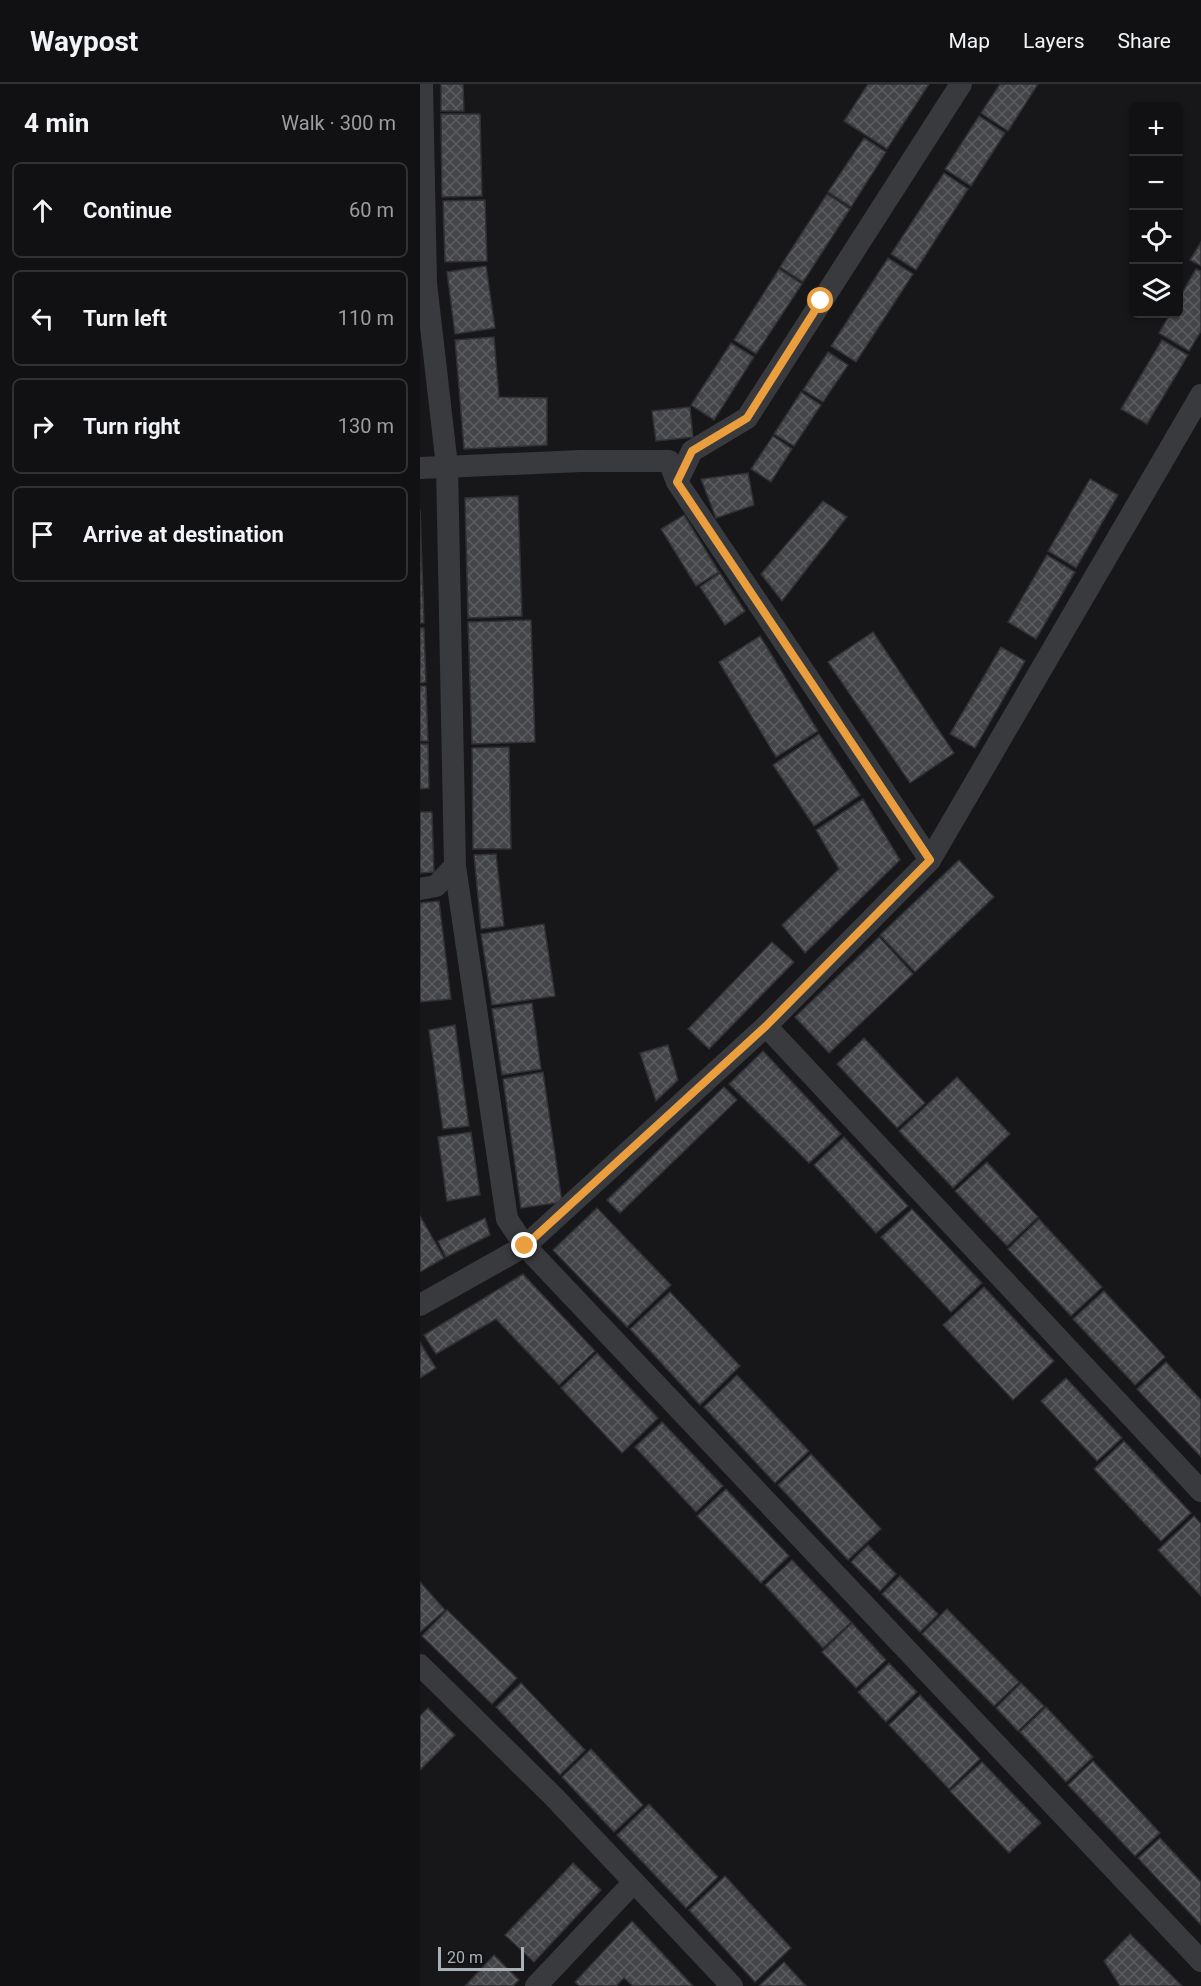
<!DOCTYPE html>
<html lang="en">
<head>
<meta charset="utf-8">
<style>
	body { margin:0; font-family:Roboto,sans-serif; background:#1a1a1c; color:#f1f3f6 }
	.controls { position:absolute; right:18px; top:18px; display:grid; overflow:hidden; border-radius:9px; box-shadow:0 2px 4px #0004 }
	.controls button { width:54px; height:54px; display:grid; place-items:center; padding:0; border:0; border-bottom:2px solid #303133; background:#111113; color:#f1f3f6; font:30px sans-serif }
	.scale { position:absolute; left:18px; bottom:15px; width:86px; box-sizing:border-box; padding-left:6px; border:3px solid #aab0b8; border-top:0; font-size:16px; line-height:21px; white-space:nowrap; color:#aab0b8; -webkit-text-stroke:4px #121214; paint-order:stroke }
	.stop { position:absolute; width:18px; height:18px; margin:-14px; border:4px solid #ea9e3d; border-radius:50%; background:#fff }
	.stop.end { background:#ea9e3d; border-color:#fff; box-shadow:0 2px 6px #0008 }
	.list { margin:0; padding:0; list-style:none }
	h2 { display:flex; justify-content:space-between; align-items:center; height:78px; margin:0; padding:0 24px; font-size:26px }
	h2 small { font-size:20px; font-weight:400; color:#9c9da0 }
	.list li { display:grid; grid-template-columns:39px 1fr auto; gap:18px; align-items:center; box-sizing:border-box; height:96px; margin:0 12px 12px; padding:0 12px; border:2px solid #303133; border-radius:9px }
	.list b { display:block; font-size:22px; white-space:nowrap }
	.list em { font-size:20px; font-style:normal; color:#9c9da0 }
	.icon { flex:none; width:33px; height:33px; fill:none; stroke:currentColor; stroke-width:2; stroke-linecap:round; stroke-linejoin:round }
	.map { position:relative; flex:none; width:781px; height:1902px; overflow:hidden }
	header { display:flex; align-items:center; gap:36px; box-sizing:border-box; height:84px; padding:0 30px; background:#111113; border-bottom:2px solid #303133 }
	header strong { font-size:28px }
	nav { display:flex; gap:33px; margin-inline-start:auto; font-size:21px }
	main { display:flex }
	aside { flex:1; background:#111113 }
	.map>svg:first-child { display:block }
</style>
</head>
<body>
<header>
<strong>Waypost</strong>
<nav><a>Map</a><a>Layers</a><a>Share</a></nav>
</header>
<main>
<aside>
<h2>4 min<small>Walk · 300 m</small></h2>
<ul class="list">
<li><svg class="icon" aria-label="ahead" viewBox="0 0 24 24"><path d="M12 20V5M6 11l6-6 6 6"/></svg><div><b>Continue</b></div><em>60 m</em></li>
<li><svg class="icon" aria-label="left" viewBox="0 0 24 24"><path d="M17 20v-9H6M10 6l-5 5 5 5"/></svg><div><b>Turn left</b></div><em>110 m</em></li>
<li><svg class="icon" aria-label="right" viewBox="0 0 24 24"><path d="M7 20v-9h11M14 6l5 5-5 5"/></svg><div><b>Turn right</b></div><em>130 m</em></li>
<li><svg class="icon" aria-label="arrive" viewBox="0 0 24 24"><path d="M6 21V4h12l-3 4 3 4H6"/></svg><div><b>Arrive at destination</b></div></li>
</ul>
</aside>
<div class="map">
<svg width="781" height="1902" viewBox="0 0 781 1902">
	<defs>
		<pattern id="building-cross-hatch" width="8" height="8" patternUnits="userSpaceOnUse" patternTransform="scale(1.5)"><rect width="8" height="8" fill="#444549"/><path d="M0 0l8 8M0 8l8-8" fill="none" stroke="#5c5d61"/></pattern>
	</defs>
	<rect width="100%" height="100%" fill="#171719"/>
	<g fill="url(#building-cross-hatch)" stroke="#313135" stroke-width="1.5">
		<polygon points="21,0 43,0 44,27 21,27"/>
		<polygon points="448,0 509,0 467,65 424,37"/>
		<polygon points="580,0 618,0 588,47 561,29"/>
		<polygon points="21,30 60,30 62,112 22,113"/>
		<polygon points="559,32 585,49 551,102 525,85"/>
		<polygon points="444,54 466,68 431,123 408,108"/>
		<polygon points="524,89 548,105 496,186 471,170"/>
		<polygon points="407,110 430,125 383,198 360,183"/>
		<polygon points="65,116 67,177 25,178 23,117"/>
		<polygon points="781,158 781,182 770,176"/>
		<polygon points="468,174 493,190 436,278 411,262"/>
		<polygon points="66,182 75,244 35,250 27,188"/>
		<polygon points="359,185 382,200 336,270 314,256"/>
		<polygon points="776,185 781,187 781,247 769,267 739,249 750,230 758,230 758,216"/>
		<polygon points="74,253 79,313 127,314 127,361 44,365 35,256"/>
		<polygon points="742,256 768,271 727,340 701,325"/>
		<polygon points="311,259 334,273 294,336 271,321"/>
		<polygon points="408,268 428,281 403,318 383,306"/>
		<polygon points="381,308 401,321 374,362 354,350"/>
		<polygon points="270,323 273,353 236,357 232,327"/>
		<polygon points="353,352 372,365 351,398 331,385"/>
		<polygon points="328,389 334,421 296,434 281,395"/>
		<polygon points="670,395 698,411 656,484 628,467"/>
		<polygon points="98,412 102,532 48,534 45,414"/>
		<polygon points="403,417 427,433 362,517 341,490"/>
		<polygon points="0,426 4,539 0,539"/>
		<polygon points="264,431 299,488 276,502 241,445"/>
		<polygon points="627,471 655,488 616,555 588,538"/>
		<polygon points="300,489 325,527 305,541 280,503"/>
		<polygon points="111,536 115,658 52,660 48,538"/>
		<polygon points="0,544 4,544 6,598 0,599"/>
		<polygon points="453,548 534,669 490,699 408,578"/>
		<polygon points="340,552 398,647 356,673 299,578"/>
		<polygon points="581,563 605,577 555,664 530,650"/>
		<polygon points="0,602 6,602 8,657 0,657"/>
		<polygon points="399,650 440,711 394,742 353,681"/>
		<polygon points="0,660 8,660 9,704 0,705"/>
		<polygon points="89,663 91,765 53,765 52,664"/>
		<polygon points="443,715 480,776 385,869 362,841 419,785 396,746"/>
		<polygon points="0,728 12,728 14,788 0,789"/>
		<polygon points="76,770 84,842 61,845 54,771"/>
		<polygon points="539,776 574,813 495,888 460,851"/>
		<polygon points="19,817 31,915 0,918 0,819"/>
		<polygon points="124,840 135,912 72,921 61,850"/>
		<polygon points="459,853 493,890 409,969 375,933"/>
		<polygon points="352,858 374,878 289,965 268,945"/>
		<polygon points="112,919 121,985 82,991 72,925"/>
		<polygon points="35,941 49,1042 23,1045 9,946"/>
		<polygon points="444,954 505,1019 477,1044 417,980"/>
		<polygon points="248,961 258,996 236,1017 220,969"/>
		<polygon points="343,967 421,1050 389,1079 309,1000"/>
		<polygon points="123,988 142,1118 101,1124 83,995"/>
		<polygon points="537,993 590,1050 533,1104 479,1047"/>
		<polygon points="304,1003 317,1016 200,1129 187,1116"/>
		<polygon points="51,1048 60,1111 27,1117 18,1053"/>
		<polygon points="424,1053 488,1122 456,1149 394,1081"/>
		<polygon points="567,1078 618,1133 587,1162 535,1107"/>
		<polygon points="177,1124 251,1201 207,1243 133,1166"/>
		<polygon points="492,1125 562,1199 531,1228 461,1153"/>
		<polygon points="0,1132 24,1174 0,1188"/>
		<polygon points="65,1134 70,1151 26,1173 18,1157"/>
		<polygon points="619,1135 682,1203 651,1232 588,1165"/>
		<polygon points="103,1190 175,1267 139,1301 76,1235 16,1270 4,1251"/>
		<polygon points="564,1203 634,1277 593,1316 523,1241"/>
		<polygon points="684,1207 745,1273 715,1301 653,1235"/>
		<polygon points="250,1208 320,1282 280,1321 210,1245"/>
		<polygon points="0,1259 16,1284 0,1294"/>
		<polygon points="177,1269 238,1334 202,1369 141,1304"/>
		<polygon points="746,1278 781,1316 781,1373 717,1305"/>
		<polygon points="317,1291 389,1367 355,1399 284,1323"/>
		<polygon points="646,1294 702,1354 677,1377 621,1317"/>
		<polygon points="242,1338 303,1402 276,1428 215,1363"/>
		<polygon points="704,1357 771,1429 741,1457 674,1385"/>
		<polygon points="391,1370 461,1445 428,1476 358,1401"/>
		<polygon points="306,1405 369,1472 341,1499 277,1432"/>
		<polygon points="774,1432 781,1440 781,1512 738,1466"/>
		<polygon points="448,1461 476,1490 460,1507 431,1478"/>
		<polygon points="372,1476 431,1538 403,1564 345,1501"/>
		<polygon points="480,1492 518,1530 500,1548 462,1510"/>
		<polygon points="0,1498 25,1526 0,1548"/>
		<polygon points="527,1525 599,1598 574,1622 502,1550"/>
		<polygon points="27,1526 97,1594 72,1620 2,1552"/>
		<polygon points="432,1539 466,1576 436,1604 402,1568"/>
		<polygon points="469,1579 497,1608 466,1638 438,1608"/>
		<polygon points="101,1599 165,1666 140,1691 76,1623"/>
		<polygon points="601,1599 624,1622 598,1647 576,1624"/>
		<polygon points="500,1611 560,1675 529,1705 469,1641"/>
		<polygon points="626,1623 673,1673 646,1698 600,1648"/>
		<polygon points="8,1624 35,1651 0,1686 0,1632"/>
		<polygon points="171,1665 223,1721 194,1748 142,1693"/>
		<polygon points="673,1677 740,1749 715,1772 648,1701"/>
		<polygon points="562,1678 621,1739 589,1769 530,1707"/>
		<polygon points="229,1720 298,1793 266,1824 197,1751"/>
		<polygon points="740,1754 781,1798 781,1841 718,1774"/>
		<polygon points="153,1779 181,1806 114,1878 85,1851"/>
		<polygon points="305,1792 371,1864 335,1898 269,1826"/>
		<polygon points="212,1837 273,1902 213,1902 204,1894 196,1902 159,1902 155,1898"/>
		<polygon points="710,1850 762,1902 700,1902 684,1877"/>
		<polygon points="74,1871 99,1896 93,1902 45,1902"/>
		<polygon points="364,1878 386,1902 339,1902"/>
	</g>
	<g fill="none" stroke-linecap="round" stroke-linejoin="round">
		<g stroke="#383a3e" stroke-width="22">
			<polyline points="2,0 6,199 27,382 35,782 87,1135 105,1162 781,1877"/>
			<polyline points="0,384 161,377 249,377 257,398"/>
			<polyline points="510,776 257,398 272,367 327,334 541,0"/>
			<polyline points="0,805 16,802 35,782"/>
			<polyline points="346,942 781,1407"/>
			<polyline points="0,1221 105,1162 346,942 510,776 781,311"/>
			<polyline points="0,1581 134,1713 312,1902"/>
			<polyline points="116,1902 214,1798"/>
		</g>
	</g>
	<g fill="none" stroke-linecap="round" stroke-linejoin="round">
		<polyline stroke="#ea9e3d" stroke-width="8" points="105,1162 346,942 510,776 257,398 272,367 327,334 401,217"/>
	</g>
</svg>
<div class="controls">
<button>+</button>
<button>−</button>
<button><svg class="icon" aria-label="locate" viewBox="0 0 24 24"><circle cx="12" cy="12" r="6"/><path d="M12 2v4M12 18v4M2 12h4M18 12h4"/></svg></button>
<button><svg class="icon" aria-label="layers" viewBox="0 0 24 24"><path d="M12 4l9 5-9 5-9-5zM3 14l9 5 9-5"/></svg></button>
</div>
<div class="scale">20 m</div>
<div class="stop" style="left:401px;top:217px"></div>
<div class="stop end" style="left:105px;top:1162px"></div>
</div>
</main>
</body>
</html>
